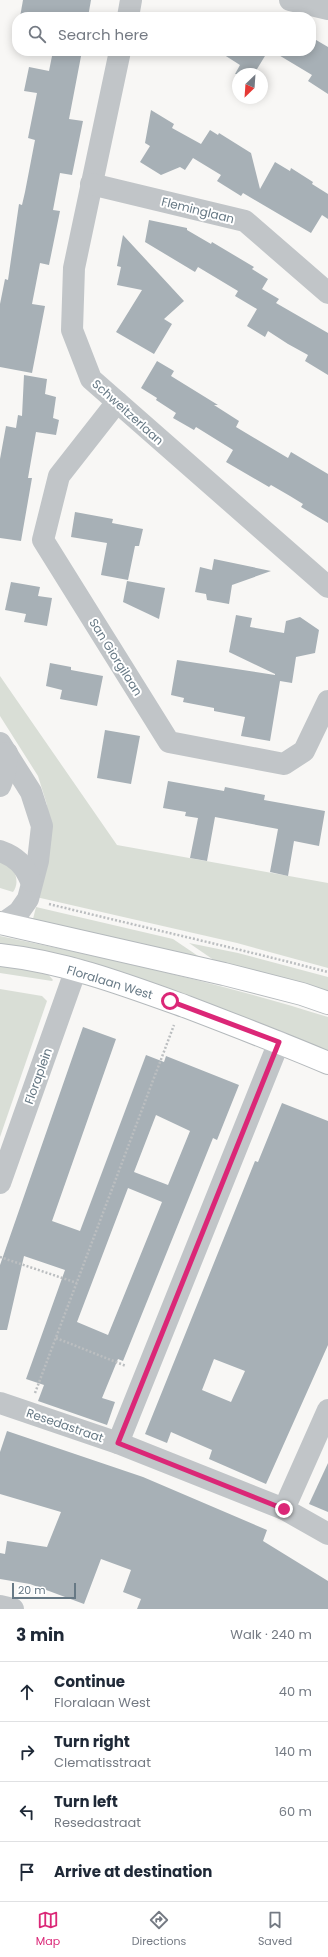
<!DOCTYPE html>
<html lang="en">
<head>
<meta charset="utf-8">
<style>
	body { margin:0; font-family:Poppins,sans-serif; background:#f2f2f3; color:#1f2937 }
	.compass { position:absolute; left:232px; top:68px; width:36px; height:36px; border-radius:50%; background:#fff; box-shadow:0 2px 10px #0003; rotate:205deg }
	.scale { position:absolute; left:12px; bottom:10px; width:64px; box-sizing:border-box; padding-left:4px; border:2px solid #677985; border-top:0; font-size:11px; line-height:14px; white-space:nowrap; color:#677985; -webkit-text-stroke:3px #fff; paint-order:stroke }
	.stop { position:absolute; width:12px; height:12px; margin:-9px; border:3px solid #db2777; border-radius:50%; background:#fff }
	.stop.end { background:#db2777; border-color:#fff; box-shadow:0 1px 4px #0008 }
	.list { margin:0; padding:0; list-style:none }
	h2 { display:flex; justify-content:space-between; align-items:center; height:52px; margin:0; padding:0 16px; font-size:17px }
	h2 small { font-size:13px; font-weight:400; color:#747a83 }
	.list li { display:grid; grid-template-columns:26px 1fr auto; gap:12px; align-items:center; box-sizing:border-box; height:60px; padding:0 16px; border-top:1px solid #e0e1e3 }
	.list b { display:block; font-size:15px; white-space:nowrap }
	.list p { margin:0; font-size:13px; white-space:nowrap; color:#747a83 }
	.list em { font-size:13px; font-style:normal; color:#747a83 }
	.icon { flex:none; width:22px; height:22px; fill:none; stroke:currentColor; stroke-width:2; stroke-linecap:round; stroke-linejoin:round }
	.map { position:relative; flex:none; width:328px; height:1609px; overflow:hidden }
	.search { position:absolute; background:#fff; box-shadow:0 2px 10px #0003; left:12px; right:12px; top:12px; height:44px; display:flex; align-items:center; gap:10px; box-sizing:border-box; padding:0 14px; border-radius:16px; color:#747a83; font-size:15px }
	.sheet { height:292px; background:#fff }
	nav { display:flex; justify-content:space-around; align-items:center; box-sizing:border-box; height:56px; border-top:1px solid #e0e1e3; background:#fff; font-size:11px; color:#747a83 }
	nav a { display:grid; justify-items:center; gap:2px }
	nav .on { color:#db2777 }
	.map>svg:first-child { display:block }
</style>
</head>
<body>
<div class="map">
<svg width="328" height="1609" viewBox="0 0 328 1609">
	<rect width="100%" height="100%" fill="#f8f7f5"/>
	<g fill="#d9ded6">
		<polygon points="0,676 117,845 328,883 328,968 237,943 36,897 49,837 47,805 38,776 0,716"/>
		<path d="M0,858C12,863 22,880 13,892L0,888Z"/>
		<polygon points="36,907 173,939 201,958 33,919"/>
		<path d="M0,936C110,959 221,983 328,1017V1052L0,948Z"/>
		<polygon points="189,943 238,953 328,977 328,995 221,965"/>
		<polygon points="0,963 46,972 53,980 52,981 0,973"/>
		<polygon points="0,989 42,996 47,1001 0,1137"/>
	</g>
	<g fill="#a7b0b6" fill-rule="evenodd">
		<polygon points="23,0 91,0 88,17 20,17"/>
		<polygon points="311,37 328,47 328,94 308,81 312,75 272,51 311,51"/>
		<polygon points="53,51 82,51 69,119 83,121 72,175 60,173 53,210 60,211 49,265 40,263 32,304 45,306 32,373 0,367 0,304 5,279 8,280 19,204 22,205 25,192 35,140 28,138 37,93 24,91 29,67 49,71"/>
		<polygon points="218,51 268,51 254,74 235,74 240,65"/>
		<polygon points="151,110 174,124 172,128 201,144 210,130 218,135 219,133 251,153 260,189 275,162 290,171 291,168 313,182 312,184 328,194 328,219 322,215 311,233 243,193 241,196 217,181 221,175 193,158 185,170 180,167 161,175 140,162 150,146 145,143"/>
		<polygon points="149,220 187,228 187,230 211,244 212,242 254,267 252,269 268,279 262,289 279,299 276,303 328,333 328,375 305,361 308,355 288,344 268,331 265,337 247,326 257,309 235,296 238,291 198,267 195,272 145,242"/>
		<polygon points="123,235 184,301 164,319 172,324 154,354 116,332 142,290 117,285 121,267 117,266"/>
		<polygon points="157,361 174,371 171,376 218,405 214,405 239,421 236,427 288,458 291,452 328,474 328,523 301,507 303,504 290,496 271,485 269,487 226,462 233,450 196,427 194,430 173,418 176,413 156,400 157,398 141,388"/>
		<polygon points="24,375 47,379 45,394 56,397 53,418 59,420 56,435 36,432 28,478 32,478 21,541 0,538 0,459 6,426 16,428 18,415 22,416"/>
		<polygon points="75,512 113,519 112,523 143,529 139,546 135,546 128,580 101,575 107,543 71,537"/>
		<polygon points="214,559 271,571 232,585 229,604 207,600 206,594 195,592 200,567 212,570"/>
		<polygon points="127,581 165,588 159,619 123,602"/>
		<polygon points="11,582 40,587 38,596 52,598 47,626 24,622 26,614 5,610"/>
		<polygon points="236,615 252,618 250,627 284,633 286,621 300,617 319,630 315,653 296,657 292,683 280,681 270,741 241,736 245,717 214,711 214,708 183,702 184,698 171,695 177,660 275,675 275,674 229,652"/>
		<polygon points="50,663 71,667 71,670 103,676 97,706 60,699 62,690 46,686"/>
		<polygon points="105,730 140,736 131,784 97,778"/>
		<polygon points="168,781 224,791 225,787 265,795 264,800 325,811 319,846 294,841 288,876 270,872 278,829 215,817 207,861 190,858 198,818 185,816 186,812 163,808"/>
		<path d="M83,1027L116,1039L52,1221L80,1231L146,1055L164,1062L166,1056L239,1085L217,1140L213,1138L123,1361L118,1359L102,1398L115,1402L107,1425L38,1401L44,1385L26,1379L65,1270L24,1256L7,1330H0V1265ZM156,1115L190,1131L168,1185L134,1172ZM128,1188L162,1202L108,1335L77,1322Z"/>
		<path d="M282,1103L328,1121V1345L266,1484L209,1459L212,1450L171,1432L167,1443L145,1434L255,1161L258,1162ZM214,1359L245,1371L231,1402L202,1390Z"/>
		<polygon points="7,1431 143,1477 267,1530 263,1541 328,1581 328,1609 137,1609 141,1599 123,1592 131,1570 101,1559 84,1604 30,1584 0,1579 0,1553 5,1554 7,1541 47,1547 61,1512 0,1494 0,1452"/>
		<polygon points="328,1463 328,1512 309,1504"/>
	</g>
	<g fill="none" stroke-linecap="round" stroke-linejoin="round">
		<defs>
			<g id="major">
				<polyline points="0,923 224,974 302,994 328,1003"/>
				<path d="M0,955C65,962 126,985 187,1007C234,1025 281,1043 328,1063"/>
			</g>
		</defs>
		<use href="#major" stroke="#b4b9bc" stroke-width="24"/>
		<g stroke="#bbbec0" stroke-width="2.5" stroke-dasharray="2 2" stroke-linecap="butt">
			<path d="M49,904C142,927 236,948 328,972"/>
			<polyline points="0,1257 77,1283"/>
			<polyline points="56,1338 126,1366"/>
			<polyline points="35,1393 174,1025"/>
		</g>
		<g stroke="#c1c5c8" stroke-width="22">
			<polyline points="290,0 328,9"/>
			<polyline points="128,17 131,0"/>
			<polyline points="120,51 74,268 72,330 91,379 328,587"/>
			<polyline points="91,184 245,221 328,293"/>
			<polyline points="117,402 59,476 43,540 169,742 284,764 304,751 328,701"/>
			<polyline points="0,743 31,792 42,826 38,861 28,899 19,912 2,924"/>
			<polyline points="0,786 5,773 7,753"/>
			<path d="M0,851C17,857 24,865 31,881"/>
			<polyline points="0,1183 76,969"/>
			<polyline points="0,1403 118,1443 284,1509 328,1534"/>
			<polyline points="118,1443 279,1042"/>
			<polyline points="284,1509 328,1410"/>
			<polyline points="0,1606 13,1609"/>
		</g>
		<use href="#major" stroke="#fff" stroke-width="22"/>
	</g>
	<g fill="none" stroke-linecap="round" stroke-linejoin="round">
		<polyline stroke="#db2777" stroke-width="5" points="170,1001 279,1042 118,1443 284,1509"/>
	</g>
	<g text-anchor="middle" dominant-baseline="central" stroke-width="4" stroke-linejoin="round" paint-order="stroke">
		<g font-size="12" fill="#677985" stroke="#fff">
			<text transform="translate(198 210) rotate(14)">Fleminglaan</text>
			<text transform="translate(128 412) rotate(42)">Schweitzerlaan</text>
			<text transform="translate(116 657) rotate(58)">San Giorgilaan</text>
			<text transform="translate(110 982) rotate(17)">Floralaan West</text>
			<text transform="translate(38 1076) rotate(-70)">Floraplein</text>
			<text transform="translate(65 1425) rotate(19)">Resedastraat</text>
		</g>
	</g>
</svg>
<svg class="compass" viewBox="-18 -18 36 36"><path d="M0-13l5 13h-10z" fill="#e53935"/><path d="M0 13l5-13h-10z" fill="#747a83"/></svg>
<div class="scale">20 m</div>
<div class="stop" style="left:170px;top:1001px"></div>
<div class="stop end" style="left:284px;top:1509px"></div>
<div class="search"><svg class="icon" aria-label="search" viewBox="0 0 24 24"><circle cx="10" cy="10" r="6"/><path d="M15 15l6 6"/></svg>Search here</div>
</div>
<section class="sheet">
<h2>3 min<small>Walk · 240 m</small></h2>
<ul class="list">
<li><svg class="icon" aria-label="ahead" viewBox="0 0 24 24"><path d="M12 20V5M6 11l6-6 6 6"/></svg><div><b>Continue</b><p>Floralaan West</p></div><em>40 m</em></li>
<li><svg class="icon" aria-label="right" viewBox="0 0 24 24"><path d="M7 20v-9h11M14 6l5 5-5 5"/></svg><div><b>Turn right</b><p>Clematisstraat</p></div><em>140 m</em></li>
<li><svg class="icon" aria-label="left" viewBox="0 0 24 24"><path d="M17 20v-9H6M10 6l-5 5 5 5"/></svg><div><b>Turn left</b><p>Resedastraat</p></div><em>60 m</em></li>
<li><svg class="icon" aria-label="arrive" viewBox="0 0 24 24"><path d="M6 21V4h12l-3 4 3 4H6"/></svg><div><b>Arrive at destination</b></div></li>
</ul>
</section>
<nav>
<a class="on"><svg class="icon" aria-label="map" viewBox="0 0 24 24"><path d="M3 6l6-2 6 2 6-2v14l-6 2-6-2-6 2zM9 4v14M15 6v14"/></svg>Map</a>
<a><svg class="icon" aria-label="directions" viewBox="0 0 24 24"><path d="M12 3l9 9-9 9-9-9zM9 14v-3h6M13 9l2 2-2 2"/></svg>Directions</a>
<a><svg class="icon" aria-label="saved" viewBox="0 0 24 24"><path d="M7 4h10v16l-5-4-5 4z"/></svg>Saved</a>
</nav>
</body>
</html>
